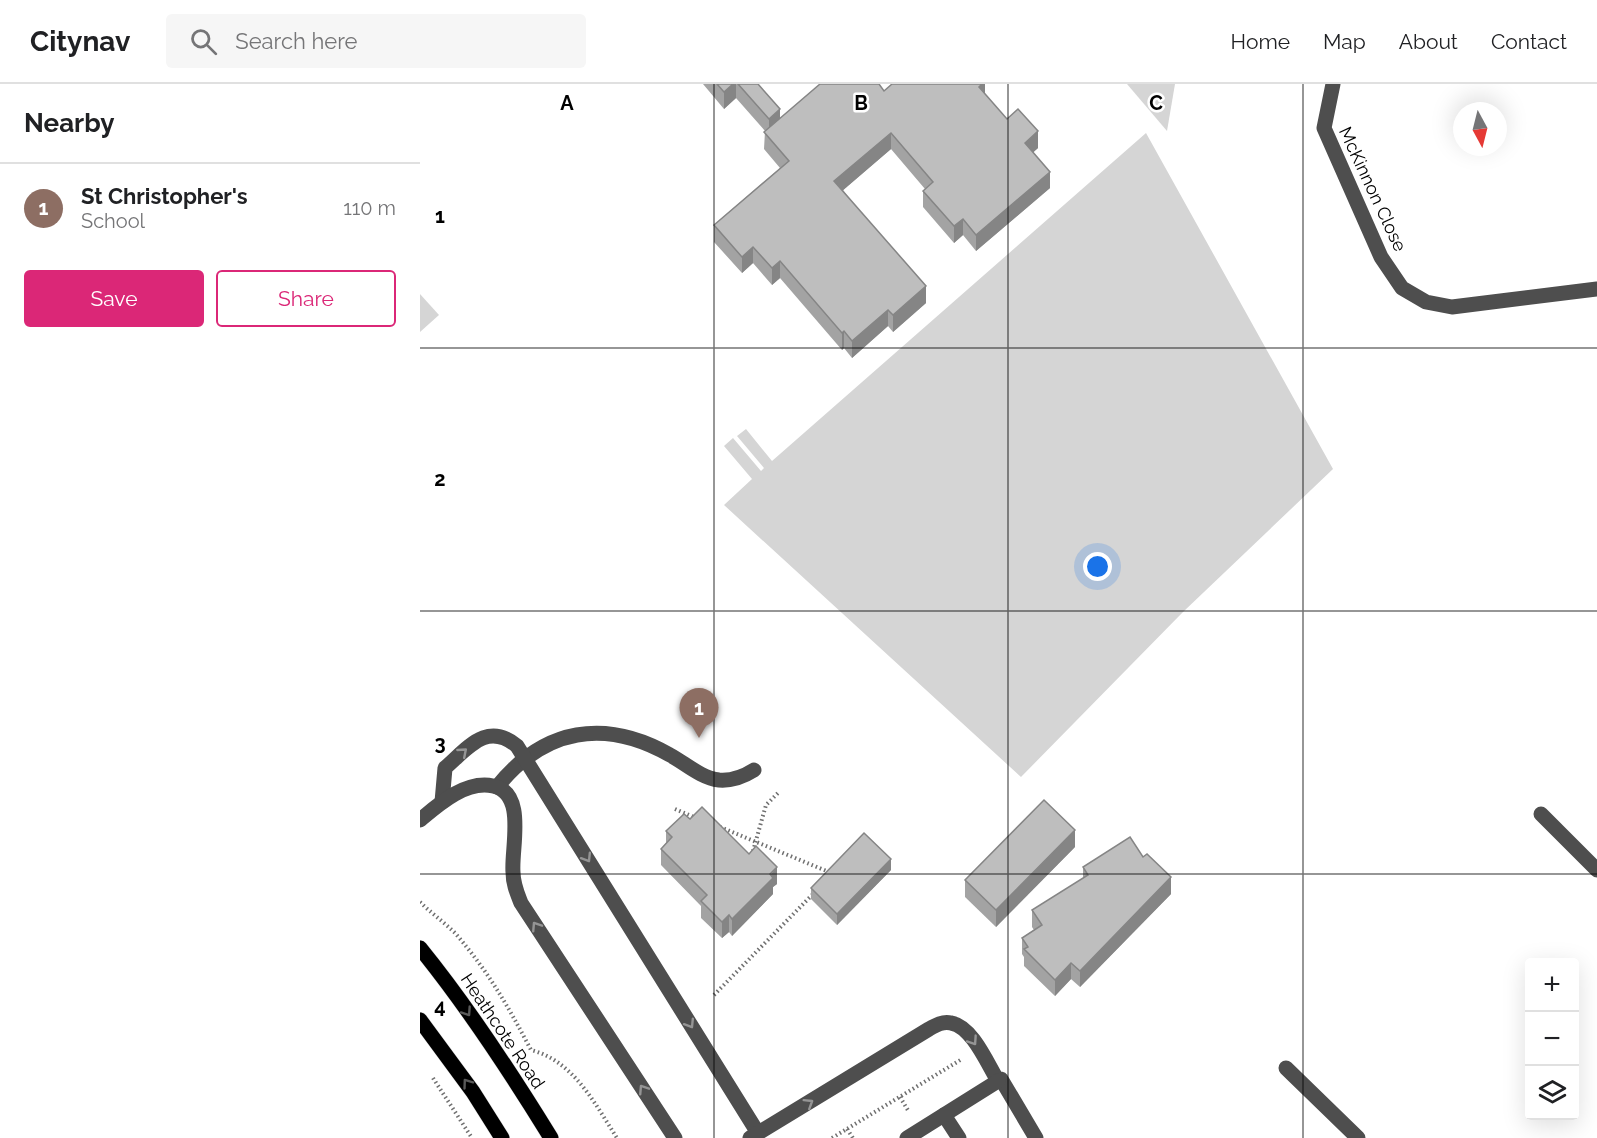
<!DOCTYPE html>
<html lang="en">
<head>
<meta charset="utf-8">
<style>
	body { margin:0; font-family:Raleway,sans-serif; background:#f6f6f6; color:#202124 }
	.controls { position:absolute; right:18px; bottom:18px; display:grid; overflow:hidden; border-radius:6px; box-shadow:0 6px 24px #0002 }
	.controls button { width:54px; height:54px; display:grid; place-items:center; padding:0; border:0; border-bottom:2px solid #e0e0e0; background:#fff; color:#202124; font:30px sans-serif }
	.compass { position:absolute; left:1033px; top:18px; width:54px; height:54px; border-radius:50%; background:#fff; box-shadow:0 6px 24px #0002; rotate:173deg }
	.you { position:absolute; left:678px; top:483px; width:21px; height:21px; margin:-15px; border:4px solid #fff; border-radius:50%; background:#1a73e8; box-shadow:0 0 0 9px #1a73e833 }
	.badge { display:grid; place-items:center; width:39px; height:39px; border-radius:50%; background:#db2777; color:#fff; font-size:20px; font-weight:700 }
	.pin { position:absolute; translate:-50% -50px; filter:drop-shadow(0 2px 3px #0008) }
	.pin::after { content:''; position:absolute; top:32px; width:21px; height:18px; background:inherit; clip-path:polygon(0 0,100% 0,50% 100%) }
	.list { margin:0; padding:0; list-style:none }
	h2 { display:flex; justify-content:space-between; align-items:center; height:78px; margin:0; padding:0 24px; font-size:26px }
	h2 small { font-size:20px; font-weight:400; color:#757577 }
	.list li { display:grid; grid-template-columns:39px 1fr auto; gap:18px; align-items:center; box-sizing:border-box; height:90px; padding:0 24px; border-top:2px solid #e0e0e0 }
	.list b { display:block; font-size:22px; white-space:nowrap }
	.list p { margin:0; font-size:20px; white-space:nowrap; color:#757577 }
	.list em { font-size:20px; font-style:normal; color:#757577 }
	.actions { display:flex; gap:12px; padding:18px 24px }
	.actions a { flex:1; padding:14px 0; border:2px solid #db2777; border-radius:6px; text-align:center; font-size:21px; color:#db2777 }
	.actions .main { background:#db2777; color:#fff }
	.icon { flex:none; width:33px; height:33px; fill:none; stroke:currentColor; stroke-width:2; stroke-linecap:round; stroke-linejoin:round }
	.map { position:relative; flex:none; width:1177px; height:1054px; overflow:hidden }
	header { display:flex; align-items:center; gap:36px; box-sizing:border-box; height:84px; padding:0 30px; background:#fff; border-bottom:2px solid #e0e0e0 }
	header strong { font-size:28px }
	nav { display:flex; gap:33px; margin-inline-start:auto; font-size:21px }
	.search { width:420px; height:54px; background:#f6f6f6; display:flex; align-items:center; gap:15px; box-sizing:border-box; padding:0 21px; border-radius:6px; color:#757577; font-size:22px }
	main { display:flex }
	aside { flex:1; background:#fff }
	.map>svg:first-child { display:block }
</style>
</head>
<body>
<header>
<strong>Citynav</strong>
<div class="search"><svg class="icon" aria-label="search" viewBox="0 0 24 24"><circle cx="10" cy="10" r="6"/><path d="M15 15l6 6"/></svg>Search here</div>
<nav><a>Home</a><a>Map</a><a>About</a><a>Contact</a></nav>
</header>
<main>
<aside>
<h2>Nearby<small></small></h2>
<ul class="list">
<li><span class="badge" style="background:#8d6e63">1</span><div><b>St Christopher's</b><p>School</p></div><em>110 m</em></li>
</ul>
<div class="actions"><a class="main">Save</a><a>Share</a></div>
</aside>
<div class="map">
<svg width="1177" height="1054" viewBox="0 0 1177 1054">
	<rect width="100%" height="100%" fill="#fff"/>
	<g fill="#d5d5d5">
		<polygon points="707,0 755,0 747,47"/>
		<polygon points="726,49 913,385 763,528 601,693 304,421 332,395 304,362 313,354 341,387 344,384 317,352 326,345 352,377"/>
		<polygon points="0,210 19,231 0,248"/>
	</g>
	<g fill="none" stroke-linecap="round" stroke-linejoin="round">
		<defs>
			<g id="major">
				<path d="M0,864C48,923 91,989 131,1054"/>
				<polyline points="0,936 53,1008 82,1054"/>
			</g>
		</defs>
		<use href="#major" stroke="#dbdbdb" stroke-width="16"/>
		<g stroke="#707070" stroke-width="4" stroke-dasharray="1.5 3" stroke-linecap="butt">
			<polyline points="255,725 276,734"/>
			<polyline points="300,743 409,788"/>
			<polyline points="333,767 346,721 358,709"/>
			<path d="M0,818C11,829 24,838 35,849C68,887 88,922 111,966C154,977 175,1020 197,1054"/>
			<polyline points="294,911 393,810"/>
			<polyline points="13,994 52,1054"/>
			<polyline points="480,1013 489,1028"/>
			<polyline points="427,1045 433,1054"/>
			<polyline points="412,1054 542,975"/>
		</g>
		<g stroke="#4e4e4e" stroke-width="15">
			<polyline points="913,0 904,44 961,173 982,204 1006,218 1032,223 1177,205"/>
			<path d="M77,703C124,644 185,634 250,671C265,679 281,694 299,696C312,697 323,693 334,686"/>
			<path d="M22,718L25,684C48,664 67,637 97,662L338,1049"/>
			<polyline points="1121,730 1177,786"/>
			<path d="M0,736C19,720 46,696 73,702C107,709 91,764 93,788C93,800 97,809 101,819L255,1054"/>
			<polyline points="866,984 938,1054"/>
			<polyline points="524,1031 539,1054"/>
			<path d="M330,1054L509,945C516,941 523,937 531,939C552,942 568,981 578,997L581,995L616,1054"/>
			<polyline points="487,1054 578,997"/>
		</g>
		<use href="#major" stroke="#000" stroke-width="15"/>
	</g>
	<g fill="#a3a3a3">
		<polygon points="283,0 338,0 360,34 464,7 565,0 565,10 587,35 618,64 613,68 630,104 556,167 543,151 534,159 503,123 503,107 505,105 471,65 423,106 506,219 473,248 468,242 432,274 424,264 422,266 360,194 352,201 333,179 322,189 294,158 294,141 360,84 344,65 345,47 316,14 304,25"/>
		<polygon points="270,735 357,800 353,803 353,810 312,852 309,848 302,854 281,834 281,822 241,781 241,765 246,759 246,747"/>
		<polygon points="655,763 576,843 545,813 545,796"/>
		<polygon points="723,773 751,810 660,903 651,895 635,912 604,882 604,873 602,870 602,854 614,846 612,843 612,826 663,795 663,783"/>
		<polygon points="471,786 417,841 391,815 391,804"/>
	</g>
	<g fill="#858585">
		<polygon points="313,0 316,0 316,14 304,25 304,8"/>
		<polygon points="562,0 565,0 565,14 559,3"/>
		<polygon points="360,25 360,42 349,52 349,35"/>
		<polygon points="618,47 618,64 605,76 605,59"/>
		<polygon points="471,49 471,65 414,114 414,97"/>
		<polygon points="630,88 630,104 556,167 556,151"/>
		<polygon points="543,135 543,151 534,159 534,142"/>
		<polygon points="333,163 333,179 322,189 322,173"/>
		<polygon points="360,177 360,194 352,201 352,184"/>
		<polygon points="506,202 506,219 473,248 473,231"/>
		<polygon points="468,226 468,242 432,274 432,257"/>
		<polygon points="424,247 424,264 422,266 422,249"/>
		<polygon points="655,746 655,763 576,843 576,826"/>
		<polygon points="471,775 471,786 417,841 417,830"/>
		<polygon points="357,783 357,800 353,803 353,810 312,852 312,835"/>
		<polygon points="751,793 751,810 660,903 660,887"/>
		<polygon points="309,831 309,848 302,854 302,838"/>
		<polygon points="651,879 651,895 635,912 635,896"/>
	</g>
	<g fill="#bebebe" stroke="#858585" stroke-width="1.5">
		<polygon points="297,0 313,0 304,8"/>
		<polygon points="318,0 338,0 360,25 349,35"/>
		<polygon points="400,0 459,0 464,7 472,0 562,0 559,3 587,35 598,25 618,47 605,59 630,88 556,151 543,135 534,142 503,107 513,98 471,49 414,97 506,202 473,231 468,226 432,257 424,247 422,249 360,177 352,184 333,163 322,173 294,141 369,77 344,48"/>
		<polygon points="624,716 655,746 576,826 545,796"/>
		<polygon points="282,723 329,770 336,762 357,783 350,790 353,794 312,835 309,831 302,838 281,817 287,811 241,765 252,753 246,747 264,730 270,735"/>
		<polygon points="444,749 471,775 417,830 391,804"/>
		<polygon points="710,753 723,773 727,770 751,793 660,887 651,879 635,896 604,865 608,863 602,854 622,841 612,826 668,791 663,783"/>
	</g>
	<defs><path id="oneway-chevron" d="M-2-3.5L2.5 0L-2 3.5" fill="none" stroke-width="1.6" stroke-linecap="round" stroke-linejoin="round" transform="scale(1.5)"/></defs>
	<g stroke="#959595">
		<use href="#oneway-chevron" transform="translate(43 668) rotate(-41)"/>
		<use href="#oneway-chevron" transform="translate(167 774) rotate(58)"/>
		<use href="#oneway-chevron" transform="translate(116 842) rotate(-123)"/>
		<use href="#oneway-chevron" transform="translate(270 940) rotate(58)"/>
		<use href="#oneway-chevron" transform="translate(553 957) rotate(56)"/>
		<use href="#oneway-chevron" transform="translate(223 1005) rotate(-123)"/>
		<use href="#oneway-chevron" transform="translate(389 1019) rotate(-32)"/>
	</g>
	<g stroke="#595959">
		<use href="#oneway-chevron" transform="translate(47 928) rotate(56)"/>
		<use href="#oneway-chevron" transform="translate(47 999) rotate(-126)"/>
	</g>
	<path fill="none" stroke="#000" stroke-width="1.5" stroke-opacity="0.55" d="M294,0V1054M588,0V1054M883,0V1054M0,264H1177M0,527H1177M0,790H1177"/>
	<g text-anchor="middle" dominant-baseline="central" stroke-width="5" stroke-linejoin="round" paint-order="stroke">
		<g font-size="18" fill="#000" stroke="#fff">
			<text transform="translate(953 105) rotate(65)">McKinnon Close</text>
			<text transform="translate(83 947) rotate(56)">Heathcote Road</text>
		</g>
	</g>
	<g font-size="20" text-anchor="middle" font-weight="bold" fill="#000" stroke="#fff" stroke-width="5" stroke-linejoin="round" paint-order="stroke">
		<text x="147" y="26">A</text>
		<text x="441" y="26">B</text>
		<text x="736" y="26">C</text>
		<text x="20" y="139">1</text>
		<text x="20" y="402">2</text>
		<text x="20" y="666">3</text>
		<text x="20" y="929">4</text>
	</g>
</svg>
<div class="controls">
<button>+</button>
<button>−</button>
<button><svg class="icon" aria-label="layers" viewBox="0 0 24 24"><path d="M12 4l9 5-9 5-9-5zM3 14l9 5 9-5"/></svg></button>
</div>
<svg class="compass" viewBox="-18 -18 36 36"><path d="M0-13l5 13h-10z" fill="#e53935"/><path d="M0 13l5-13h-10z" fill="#757577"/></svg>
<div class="you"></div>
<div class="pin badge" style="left:279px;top:654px;background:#8d6e63">1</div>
</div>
</main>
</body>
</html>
